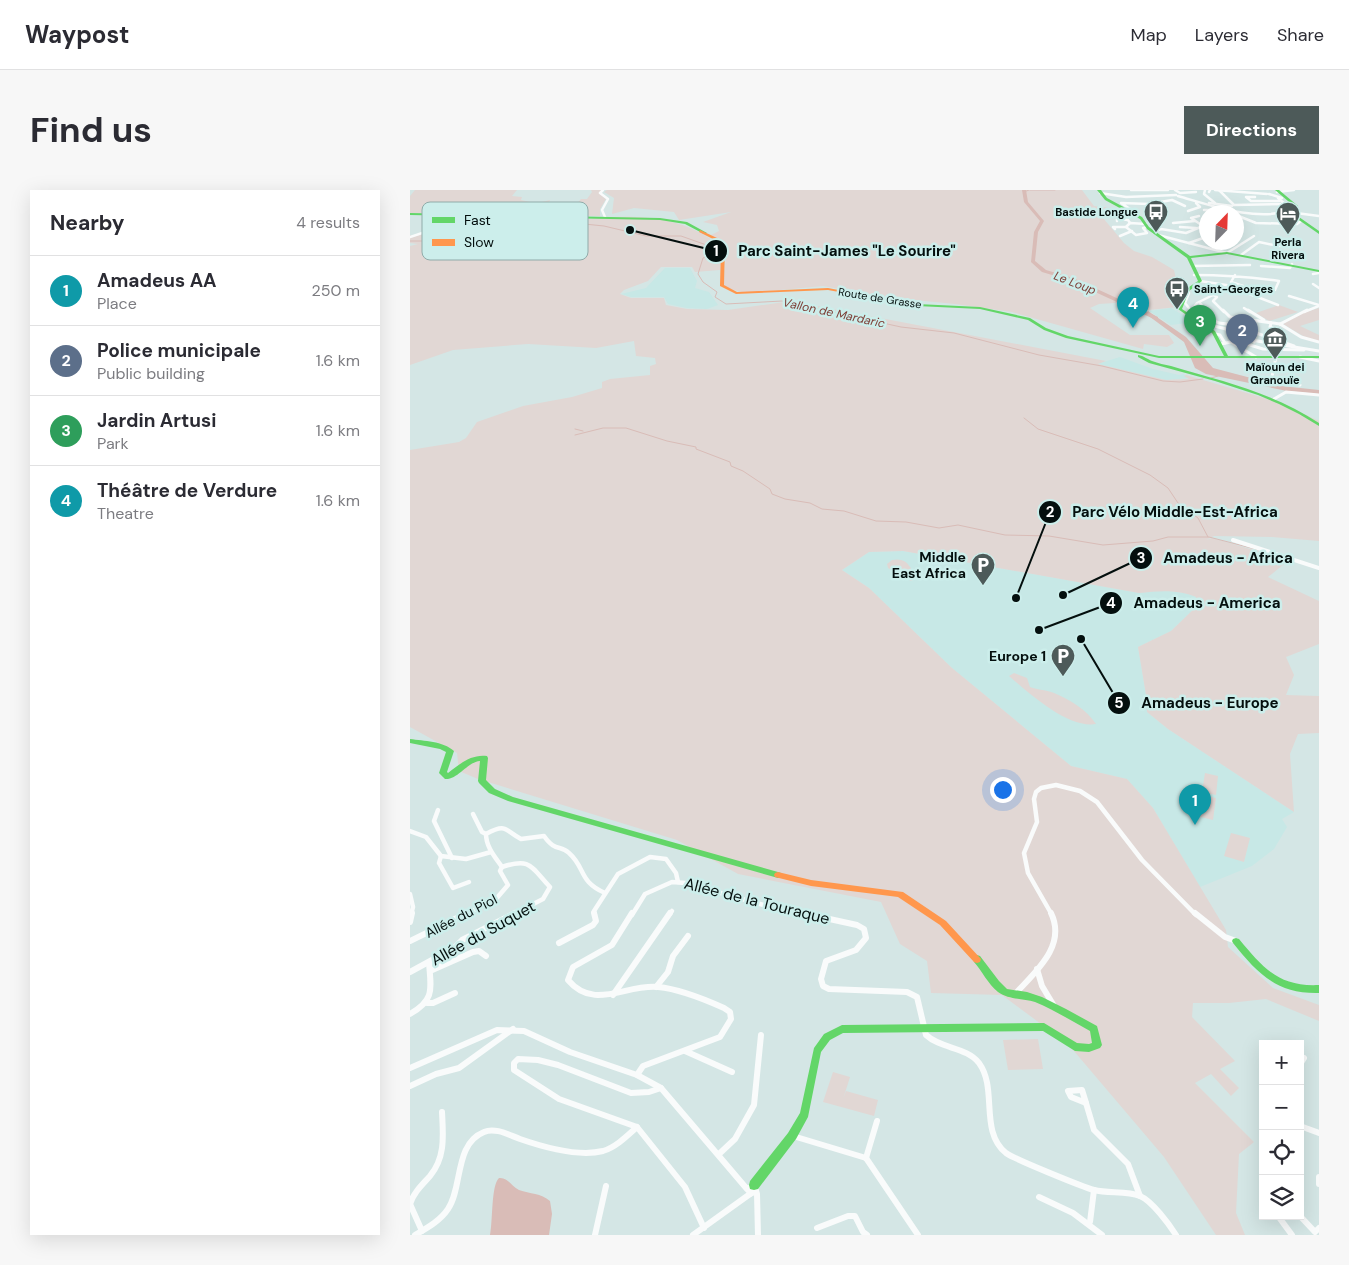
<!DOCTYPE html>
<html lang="en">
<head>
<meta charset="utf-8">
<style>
	body { margin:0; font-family:"DM Sans",sans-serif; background:#f7f7f7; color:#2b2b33 }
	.controls { position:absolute; right:15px; bottom:15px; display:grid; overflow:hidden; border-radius:0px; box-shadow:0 5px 20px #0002 }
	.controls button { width:45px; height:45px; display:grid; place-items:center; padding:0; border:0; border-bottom:1px solid #e1e1e2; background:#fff; color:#2b2b33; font:25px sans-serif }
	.compass { position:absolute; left:789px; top:15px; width:45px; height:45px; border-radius:50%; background:#fff; box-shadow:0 5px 20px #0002; rotate:23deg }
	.you { position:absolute; left:592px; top:599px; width:18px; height:18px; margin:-12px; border:4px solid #fff; border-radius:50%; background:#1a73e8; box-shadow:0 0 0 8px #1a73e833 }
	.badge { display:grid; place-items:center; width:32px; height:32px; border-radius:50%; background:#4d5a59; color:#fff; font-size:16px; font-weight:700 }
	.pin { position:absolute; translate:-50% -41px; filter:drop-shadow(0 1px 2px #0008) }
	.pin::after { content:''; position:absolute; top:26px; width:18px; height:15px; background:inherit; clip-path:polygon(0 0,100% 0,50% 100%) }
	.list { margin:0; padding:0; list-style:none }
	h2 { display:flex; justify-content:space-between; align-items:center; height:65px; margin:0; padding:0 20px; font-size:21px }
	h2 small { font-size:16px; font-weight:400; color:#7c7c81 }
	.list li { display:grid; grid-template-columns:32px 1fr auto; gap:15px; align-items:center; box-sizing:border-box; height:70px; padding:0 20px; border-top:1px solid #e1e1e2 }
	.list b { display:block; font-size:19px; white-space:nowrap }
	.list p { margin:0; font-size:16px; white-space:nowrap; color:#7c7c81 }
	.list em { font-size:16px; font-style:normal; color:#7c7c81 }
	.icon { flex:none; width:28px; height:28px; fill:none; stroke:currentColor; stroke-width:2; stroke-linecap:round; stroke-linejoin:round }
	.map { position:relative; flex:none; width:909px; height:1045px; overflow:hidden; border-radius:0px }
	header { display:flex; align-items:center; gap:30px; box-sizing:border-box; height:70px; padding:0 25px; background:#fff; border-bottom:1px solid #e1e1e2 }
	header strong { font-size:24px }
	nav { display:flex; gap:28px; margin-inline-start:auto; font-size:18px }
	.intro { display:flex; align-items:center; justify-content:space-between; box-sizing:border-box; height:120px; padding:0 30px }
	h1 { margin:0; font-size:35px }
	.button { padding:12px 22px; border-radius:0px; background:#4d5a59; color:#fff; font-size:18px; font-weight:700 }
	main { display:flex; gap:30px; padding:0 30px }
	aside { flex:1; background:#fff; border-radius:0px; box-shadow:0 5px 20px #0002 }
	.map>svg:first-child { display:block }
</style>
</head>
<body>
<header>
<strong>Waypost</strong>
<nav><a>Map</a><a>Layers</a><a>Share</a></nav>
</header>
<div class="intro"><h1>Find us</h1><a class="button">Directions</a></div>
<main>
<aside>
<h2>Nearby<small>4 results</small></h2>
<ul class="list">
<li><span class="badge" style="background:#0f9aa8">1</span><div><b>Amadeus AA</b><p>Place</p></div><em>250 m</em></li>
<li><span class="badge" style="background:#5c6f8a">2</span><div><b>Police municipale</b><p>Public building</p></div><em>1.6 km</em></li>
<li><span class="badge" style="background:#2e9e5b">3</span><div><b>Jardin Artusi</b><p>Park</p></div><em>1.6 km</em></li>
<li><span class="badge" style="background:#0f9aa8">4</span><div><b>Théâtre de Verdure</b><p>Theatre</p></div><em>1.6 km</em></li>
</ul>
</aside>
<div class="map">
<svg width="909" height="1045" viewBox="0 0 909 1045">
	<rect width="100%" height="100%" fill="#d4e6e5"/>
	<g fill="#c7e8e6">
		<polygon points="255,78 280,78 287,91 285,98 299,102 308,115 297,119 277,118 258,114 254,107 221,107 211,104 236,98"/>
		<polygon points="767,117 761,118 785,132 761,135 739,121"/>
		<polygon points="710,167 743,179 769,185 773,184 780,188 756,190 687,174"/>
		<polygon points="493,361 729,403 753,400 779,404 786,407 788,415 761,441 728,457 736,505 737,522 758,539 884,622 872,629 877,637 864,659 842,676 790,697 743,618 717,589 661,576 542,478 459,398 432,380 459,362"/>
	</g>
	<g fill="#e1d7d4">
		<path d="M5,0H107L102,6L112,7L111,10L120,12C100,22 81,21 58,22L55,24L0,23V6Z"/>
		<polygon points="181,0 192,0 189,3 196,9 190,19 190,26 128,25 123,23 132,12 140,10 137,17 140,17 138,21 156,22 159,18 164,17 171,9 177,9 182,2"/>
		<path d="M197,0H672L684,16L702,18L708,24H693L683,16L714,53L724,61L742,67L764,80L766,89L774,99L767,117L739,120L720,112L689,114L680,118L720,145H759L764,153L757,157L734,154L733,159L602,122L545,114L474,107L413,96L350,102H332L316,98L314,94C314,71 322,60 301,45L309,41L307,35L293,32L321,22L269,30L264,22L224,18L202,24L204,8L194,2Z"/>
		<path d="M40,25L111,27L110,30L132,28L176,34L172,30C213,24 264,24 299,48C303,50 309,53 311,57C313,64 310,74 310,80L285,82L282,77H251L238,91L214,100L210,104L221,108H254L256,115L277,119L318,120L381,111L696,171L688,174L756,190L779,189L774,186L776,185L868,212L909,231V351L862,347L804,346L796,350L802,348L879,370L858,387L909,411V454L876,467L884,485L876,505L909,506V543L888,544L880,564L884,622L758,539L737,522L736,505L728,457L761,441L788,415L786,407C768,399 747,401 729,403L493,361L459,362L432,380L459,398L542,478L661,576L717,589L743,618L816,740L818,757L863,798L909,815V831L856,809L819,813H783L782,827L825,871L810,879L829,898L821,906L801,884L785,893L844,952L829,964L826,1023L835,1045H806L754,967L658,854L592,805L521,803L517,771L490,754L471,712L328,684L267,650L68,589L49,581L47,563L0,537V260L49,252L56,248L67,232L113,216L162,207L192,198V192L200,189L240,185V176L246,174L245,168L226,166L224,151L186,158L118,154L43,160L0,175V56L8,54L0,53V45L3,47L21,41Z"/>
		<polygon points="869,115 888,122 859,131 846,123"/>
		<polygon points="909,118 909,130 890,136 909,145 909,151 898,149 873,134 889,124"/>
		<path d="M482,370C492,368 497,371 502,380L496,381L503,390L501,391L478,378L477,374Z"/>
		<path d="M604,483L617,488L620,497C628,500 637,500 644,503C659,509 677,520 686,534C658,539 619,503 599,486Z"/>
		<polygon points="795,583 808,586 806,605 792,602"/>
		<polygon points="791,605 806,608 803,630 787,626"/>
		<polygon points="821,643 840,648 834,672 814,666"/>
		<polygon points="628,849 633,879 598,880 593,850"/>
		<polygon points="423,882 440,887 433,909 436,901 468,910 464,926 413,912"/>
	</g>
	<g fill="#d9bcb7">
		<polygon points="738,121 776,147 803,178 871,196 909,200 909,204 877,201 796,184 785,178 774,152 736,124"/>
		<path d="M89,988C98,987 101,996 109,1000C120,1004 131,1003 140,1011L142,1024L139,1045H80C83,1031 81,995 89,988Z"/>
	</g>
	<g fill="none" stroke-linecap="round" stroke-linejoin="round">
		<g stroke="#d9bcb7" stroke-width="1">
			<polyline points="620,0 645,0"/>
			<polyline points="614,2 619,0"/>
			<polyline points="0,51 14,51 55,44 108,30 135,30 194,36 236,46 271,46 305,58 305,62 293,68 288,84 293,92 307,102 305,107 316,114 372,111 491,137 544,143 629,165 692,176 753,191 770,192 793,189"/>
			<polyline points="801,188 808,186"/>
			<polyline points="614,228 628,239 688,259 740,285 758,298 768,313 788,328 798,347"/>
			<polyline points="165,239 173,241"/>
			<polyline points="165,245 193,238 216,238 257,251 286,257 286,259 320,272 321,276 333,281 360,299 362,304 375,309 400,313 412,319 434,321 466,331 496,332 529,338 548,335 595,345 639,346 693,355 743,351 758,347 799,347 849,360"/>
		</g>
		<polygon fill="#d9bcb7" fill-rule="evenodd" points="612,0 616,0 618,12 634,31 628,42 625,71 636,80 663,88 748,127 748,129 744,129 659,90 632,82 621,72 624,42 630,31 614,12"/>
		<g stroke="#f9fbfb" stroke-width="2.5">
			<polyline points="193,0 190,3 198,9 192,20 195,27"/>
			<polyline points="721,0 758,0"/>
			<polyline points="765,0 770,3 786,2"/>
			<polyline points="795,0 794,4 805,13"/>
			<polyline points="805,0 857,4"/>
			<polyline points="809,0 824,15 874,14"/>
			<polyline points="799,2 800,0"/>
			<polyline points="867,2 884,0"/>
			<polyline points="690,3 716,7 766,5"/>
			<polyline points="859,4 872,8"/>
			<path d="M768,6C803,16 846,32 882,20L868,8"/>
			<polyline points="845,7 836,7 841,11 869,11"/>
			<polyline points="799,13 822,16"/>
			<polyline points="715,20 720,19 711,13 739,14 762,10 775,16"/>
			<polyline points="794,20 809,20"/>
			<polyline points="778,21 790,17 786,13"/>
			<polyline points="886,23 909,26"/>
			<polyline points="826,25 846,33 887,34 891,31"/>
			<polyline points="707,31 707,29 718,30 720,33"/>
			<polyline points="763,33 785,31"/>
			<polyline points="736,34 720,33 716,37 726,45 737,43 733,38 737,37"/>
			<polyline points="770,37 786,38"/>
			<polyline points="705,39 703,37 716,37"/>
			<polyline points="743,42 751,39 776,43 793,36 781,28 789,26"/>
			<polyline points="826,42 832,40"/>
			<polyline points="748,45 817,63 844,46"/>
			<polyline points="710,46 722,41"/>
			<polyline points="0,47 24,39 33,32 28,24"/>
			<polyline points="779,53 796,47"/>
			<polyline points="831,65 849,52 868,56 878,55 876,54"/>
			<polyline points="782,76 840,75"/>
			<polyline points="851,76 880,78 882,74"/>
			<polyline points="903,84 909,83"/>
			<path d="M784,85C813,85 840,87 869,91L865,100L839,98L821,92L825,85"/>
			<polyline points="790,91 816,95 868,115"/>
			<polyline points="903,94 909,98"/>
			<polyline points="776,103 779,103 775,113 782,122"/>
			<polyline points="802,105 811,103"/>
			<polyline points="879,106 909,115"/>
			<polyline points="790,113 795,120"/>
			<polyline points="834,118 840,122"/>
			<polyline points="781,121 787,113 803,105 807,107 803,111 814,122"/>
			<polyline points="894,122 909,116"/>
		</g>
		<g stroke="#f9fbfb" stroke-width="3">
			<polyline points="781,120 809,133 834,136 849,144 884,156"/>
			<polyline points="813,120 820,127 870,134"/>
			<polyline points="838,120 854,130"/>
			<polyline points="789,132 816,139 831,149"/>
			<polyline points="861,133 860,137 867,140"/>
			<polyline points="870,134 891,147 909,152"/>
			<polyline points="870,134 897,120"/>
			<polyline points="838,138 836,140 845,147 844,152"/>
			<polyline points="805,144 810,145 815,153"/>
			<polyline points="827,151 853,159 894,160"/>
			<polyline points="821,152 846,167"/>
			<polyline points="811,154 835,149 909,161"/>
			<polyline points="866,167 862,187 867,191 890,195"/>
			<polyline points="890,167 909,171"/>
			<polyline points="864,209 876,202 909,205"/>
		</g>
		<polyline stroke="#f9fbfb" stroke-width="4" points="823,350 909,378"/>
		<g stroke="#f9fbfb" stroke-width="4.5">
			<polyline points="28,620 24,631 42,668"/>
			<polyline points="63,624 72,642 76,644"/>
			<polyline points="0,641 16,647 31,666 56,669 81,662"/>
			<polyline points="31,666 29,673 43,698 59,692"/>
			<path d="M92,677C121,667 121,677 140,697L133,709L102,725"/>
			<polyline points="0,704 3,717 1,725"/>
			<path d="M54,725L86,709L98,695L90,681L92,677C85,667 76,657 76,644C97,633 94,640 111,649L134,646C146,663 150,654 159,663C176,678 168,691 195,703"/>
			<polyline points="185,725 184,721 208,684 240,667 256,669 266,683 268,692"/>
			<polyline points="222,725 235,704 262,692 275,693 357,716 398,725"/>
			<polyline points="259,725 262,721"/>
			<polyline points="642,725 618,683 614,663 627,632 624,609 626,602 631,598 646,595 670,601 687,612 732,670 786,725"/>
		</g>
		<g stroke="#f9fbfb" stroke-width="6">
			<path d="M222,723L202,755L163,777L158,790C184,821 215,794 248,797C270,799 294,809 314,818L320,822L321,829L310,847L233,876L227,885"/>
			<path d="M392,723L447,735L454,739L456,748L446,760L416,771L411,789L413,796L419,799L497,802L507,807L516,845C531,859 557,857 569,873C588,899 569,941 596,963C604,969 673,997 684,1000C698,1004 717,1000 730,1006C742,1011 759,1034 766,1045"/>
			<polyline points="785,723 815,747 826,751"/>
			<polyline points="0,732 2,723"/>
			<polyline points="0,751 57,723"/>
			<polyline points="149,753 183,735 186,731 184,723"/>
			<polyline points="627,779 632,796 644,816"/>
			<polyline points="20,781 63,762 69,761 76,766"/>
			<polyline points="0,782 44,758 52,750 105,723"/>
			<polyline points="246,797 258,782 263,766 278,746"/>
			<path d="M605,804C625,782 657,756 641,723"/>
			<polyline points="203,805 260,723"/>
			<polyline points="17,813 23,813 45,803"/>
			<path d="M0,824C25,810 21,799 19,773"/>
			<polyline points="275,861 322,882"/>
			<polyline points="890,874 894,868"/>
			<polyline points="0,878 87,840 114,841 160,862 227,885 251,898 337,999"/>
			<polyline points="0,896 26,884 49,878 103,839"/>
			<polyline points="251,898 239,902 221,903 148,875 128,870 108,869 104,873 104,880 149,909 227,937 275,997 294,1038"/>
			<polygon points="672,900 676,913 661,907 658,901"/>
			<polyline points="676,913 684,940 718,974 730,1006"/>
			<polyline points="890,936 909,943"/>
			<polyline points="383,946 456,968 508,1045"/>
			<polyline points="309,964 325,949 344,915 351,845"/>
			<polyline points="456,968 467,931"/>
			<polyline points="909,987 909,994"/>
			<polyline points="344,995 347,1004 348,1045"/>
			<polyline points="338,998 340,1004 346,1001"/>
			<polyline points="629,1007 663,1023 692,1045"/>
			<path d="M0,1014C4,1002 12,995 20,986C36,967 33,944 32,922"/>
			<polyline points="0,1014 12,1041"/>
			<polyline points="868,1026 882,1045"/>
			<polyline points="890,1026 905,1042 909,1038"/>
			<polyline points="680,1032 684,1000"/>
			<polyline points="407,1038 438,1026 445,1026 453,1042 457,1045"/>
			<path d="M5,1045C17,1038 30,1031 38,1019C53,997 44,954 74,942C85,937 99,945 110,949C133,957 169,967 193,961C206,957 217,946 227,937"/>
			<polyline points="185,1045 196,996"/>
			<polyline points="283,1045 340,1004"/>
		</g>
		<g fill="#63d668" fill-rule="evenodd">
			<polygon points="687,0 691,0 697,8 732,27 739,37 780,66 817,62 909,80 909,82 817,64 781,68 792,91 779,101 772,119 805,141 818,166 909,166 909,168 749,168 656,148 634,140 618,130 570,119 507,116 487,112 489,111 507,114 570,117 620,128 636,138 658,146 749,166 814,166 802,143 768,119 776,99 788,91 777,68 737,39 730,29 695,10"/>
			<polygon points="865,0 869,0 888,16 889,27 909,41 909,44 886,28 885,17"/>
			<polygon points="0,23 250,28 277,32 297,43 294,44 275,34 250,30 0,25"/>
			<path d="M728,165C734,166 737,169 742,171C748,173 755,175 761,176C815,192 861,202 909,233V236L889,224L869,214L848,205L805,191L739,173L728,167Z"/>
			<path d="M0,549C14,551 33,551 44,561L37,582L38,583C50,574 61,564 77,566L78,568L76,590L85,599L103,607L368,682L371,683L372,685L371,687L368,688L98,611L79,603L69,593L68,591L70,571C57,572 48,590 35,589L29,583L36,562L30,559L0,553Z"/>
			<path d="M826,748L829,749C853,778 869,797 909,795V803C867,804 848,784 823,753L822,751L823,749Z"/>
			<path d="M567,765L570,766L589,791L597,799L617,802L632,807L656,819L687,836L692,855L690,858L679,862L665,861L633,841L433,843L420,850L411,862L398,927L386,949L348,999L344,1000L340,999L339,995L340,991L378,943L390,923L404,858L414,844L432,835L634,833L667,853L679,854L682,853L680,841C662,831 644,820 625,812C613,808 599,810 588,802C578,794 572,781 564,772L563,769L564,766Z"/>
		</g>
		<g fill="#ff974d" fill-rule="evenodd">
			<polygon points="290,40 307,48 315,57 314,95 327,102 418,98 491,112 489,113 418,100 326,104 310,96 311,57 305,50 289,42"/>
			<polygon points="368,682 401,690 493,702 536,731 571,769 570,772 567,773 564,772 530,735 488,707 401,696 365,687 364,685 365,683"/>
		</g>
	</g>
	<defs>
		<symbol id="bus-pin" viewBox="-11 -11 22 30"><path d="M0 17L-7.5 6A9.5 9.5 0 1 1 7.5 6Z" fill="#4d5a59" stroke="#cceeeb"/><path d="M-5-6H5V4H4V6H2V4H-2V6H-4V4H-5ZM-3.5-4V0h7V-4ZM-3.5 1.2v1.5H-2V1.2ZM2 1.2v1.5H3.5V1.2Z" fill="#fff"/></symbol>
		<symbol id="hotel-pin" viewBox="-11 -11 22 30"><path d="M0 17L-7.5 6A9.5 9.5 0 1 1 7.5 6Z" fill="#4d5a59" stroke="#cceeeb"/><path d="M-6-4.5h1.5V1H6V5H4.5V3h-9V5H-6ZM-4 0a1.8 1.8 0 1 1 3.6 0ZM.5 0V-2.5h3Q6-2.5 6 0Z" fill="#fff"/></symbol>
		<symbol id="museum-pin" viewBox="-11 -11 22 30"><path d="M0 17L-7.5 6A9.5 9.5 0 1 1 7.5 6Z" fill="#4d5a59" stroke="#cceeeb"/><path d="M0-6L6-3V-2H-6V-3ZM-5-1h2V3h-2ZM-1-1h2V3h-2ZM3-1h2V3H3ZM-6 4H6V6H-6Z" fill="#fff"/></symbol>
		<symbol id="parking-pin" viewBox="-11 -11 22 30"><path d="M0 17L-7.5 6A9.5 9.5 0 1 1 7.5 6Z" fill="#4d5a59" stroke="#cceeeb"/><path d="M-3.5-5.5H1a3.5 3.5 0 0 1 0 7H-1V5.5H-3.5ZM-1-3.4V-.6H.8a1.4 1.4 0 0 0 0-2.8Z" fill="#fff"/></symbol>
	</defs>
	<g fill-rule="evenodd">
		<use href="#bus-pin" x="732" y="8" width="28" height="38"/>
		<use href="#hotel-pin" x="864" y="10" width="28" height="38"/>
		<use href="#bus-pin" x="753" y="85" width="28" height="38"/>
		<use href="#museum-pin" x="851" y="135" width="28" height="38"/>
		<use href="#parking-pin" x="559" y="361" width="28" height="38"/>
		<use href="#parking-pin" x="639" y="452" width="28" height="38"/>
	</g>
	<g text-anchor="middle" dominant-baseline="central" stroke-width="5" stroke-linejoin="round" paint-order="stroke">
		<g font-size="11" font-weight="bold" fill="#040f0e" stroke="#cceeeb">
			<text x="728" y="22" text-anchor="end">Bastide Longue</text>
			<text x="878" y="52">Perla<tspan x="878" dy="13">Rivera</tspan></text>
			<text x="784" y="99" text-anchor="start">Saint-Georges</text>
			<text x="865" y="177">Maïoun dei<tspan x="865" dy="13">Granouïe</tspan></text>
		</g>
		<g font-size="11" fill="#040f0e" stroke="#cceeeb">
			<text transform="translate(470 108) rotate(9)">Route de Grasse</text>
		</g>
		<g font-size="12" font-style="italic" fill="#7d3e36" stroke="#cceeeb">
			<text transform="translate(665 93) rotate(21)">Le Loup</text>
			<text transform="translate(424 123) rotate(12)">Vallon de Mardaric</text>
		</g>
		<g font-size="14" font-weight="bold" fill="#040f0e" stroke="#cceeeb" text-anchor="end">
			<text x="556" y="367">Middle<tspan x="556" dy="16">East Africa</tspan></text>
			<text x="636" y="466">Europe 1</text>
		</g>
		<g font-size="14" fill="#040f0e" stroke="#cceeeb">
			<text transform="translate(51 726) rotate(-27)">Allée du Piol</text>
		</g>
		<g font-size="16" fill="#040f0e" stroke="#cceeeb">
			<text transform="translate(347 711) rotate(14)">Allée de la Touraque</text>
			<text transform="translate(73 743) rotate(-29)">Allée du Suquet</text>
		</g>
	</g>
	<rect x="12" y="12" width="166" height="58" rx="8" fill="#cceeeb" stroke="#90aba9" stroke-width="1"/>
	<rect x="22" y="27" width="23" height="6" fill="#63d668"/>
	<rect x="22" y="49" width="23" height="7" fill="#ff974d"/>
	<g font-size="14" fill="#040f0e">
		<text x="54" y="35">Fast</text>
		<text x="54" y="57">Slow</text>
	</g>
	<path fill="none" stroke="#040f0e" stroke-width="2" d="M220 40L306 61M606 408L640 322M653 405L731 368M629 440L701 413M671 449L709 513"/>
	<g fill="#040f0e" stroke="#cceeeb" stroke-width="2">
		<circle cx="220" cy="40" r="5"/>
		<circle cx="606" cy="408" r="5"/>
		<circle cx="653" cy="405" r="5"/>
		<circle cx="629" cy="440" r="5"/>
		<circle cx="671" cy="449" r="5"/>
		<circle cx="306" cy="61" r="12"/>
		<circle cx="640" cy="322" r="12"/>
		<circle cx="731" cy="368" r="12"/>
		<circle cx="701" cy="413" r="12"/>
		<circle cx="709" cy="513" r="12"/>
	</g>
	<g font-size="15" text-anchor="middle" font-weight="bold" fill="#fff">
		<text x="306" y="66">1</text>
		<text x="640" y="327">2</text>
		<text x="731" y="373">3</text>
		<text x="701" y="418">4</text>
		<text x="709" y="518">5</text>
	</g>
	<g font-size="15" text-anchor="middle" font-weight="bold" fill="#040f0e" stroke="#cceeeb" stroke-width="5" stroke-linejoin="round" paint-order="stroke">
		<text x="437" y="66">Parc Saint-James "Le Sourire"</text>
		<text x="765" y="327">Parc Vélo Middle-Est-Africa</text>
		<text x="818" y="373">Amadeus - Africa</text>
		<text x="797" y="418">Amadeus - America</text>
		<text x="800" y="518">Amadeus - Europe</text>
	</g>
</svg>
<div class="controls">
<button>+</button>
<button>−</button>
<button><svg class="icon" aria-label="locate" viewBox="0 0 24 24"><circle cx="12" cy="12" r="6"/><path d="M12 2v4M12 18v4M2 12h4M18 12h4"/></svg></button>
<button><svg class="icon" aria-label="layers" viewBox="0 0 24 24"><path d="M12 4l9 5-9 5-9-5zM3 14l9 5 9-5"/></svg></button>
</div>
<svg class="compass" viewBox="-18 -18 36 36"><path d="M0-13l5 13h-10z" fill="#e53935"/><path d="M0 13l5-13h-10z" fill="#7c7c81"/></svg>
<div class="you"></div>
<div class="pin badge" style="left:785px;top:635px;background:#0f9aa8">1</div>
<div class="pin badge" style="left:832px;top:165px;background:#5c6f8a">2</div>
<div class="pin badge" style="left:790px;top:156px;background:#2e9e5b">3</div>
<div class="pin badge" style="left:723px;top:138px;background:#0f9aa8">4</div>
</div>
</main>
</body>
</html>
